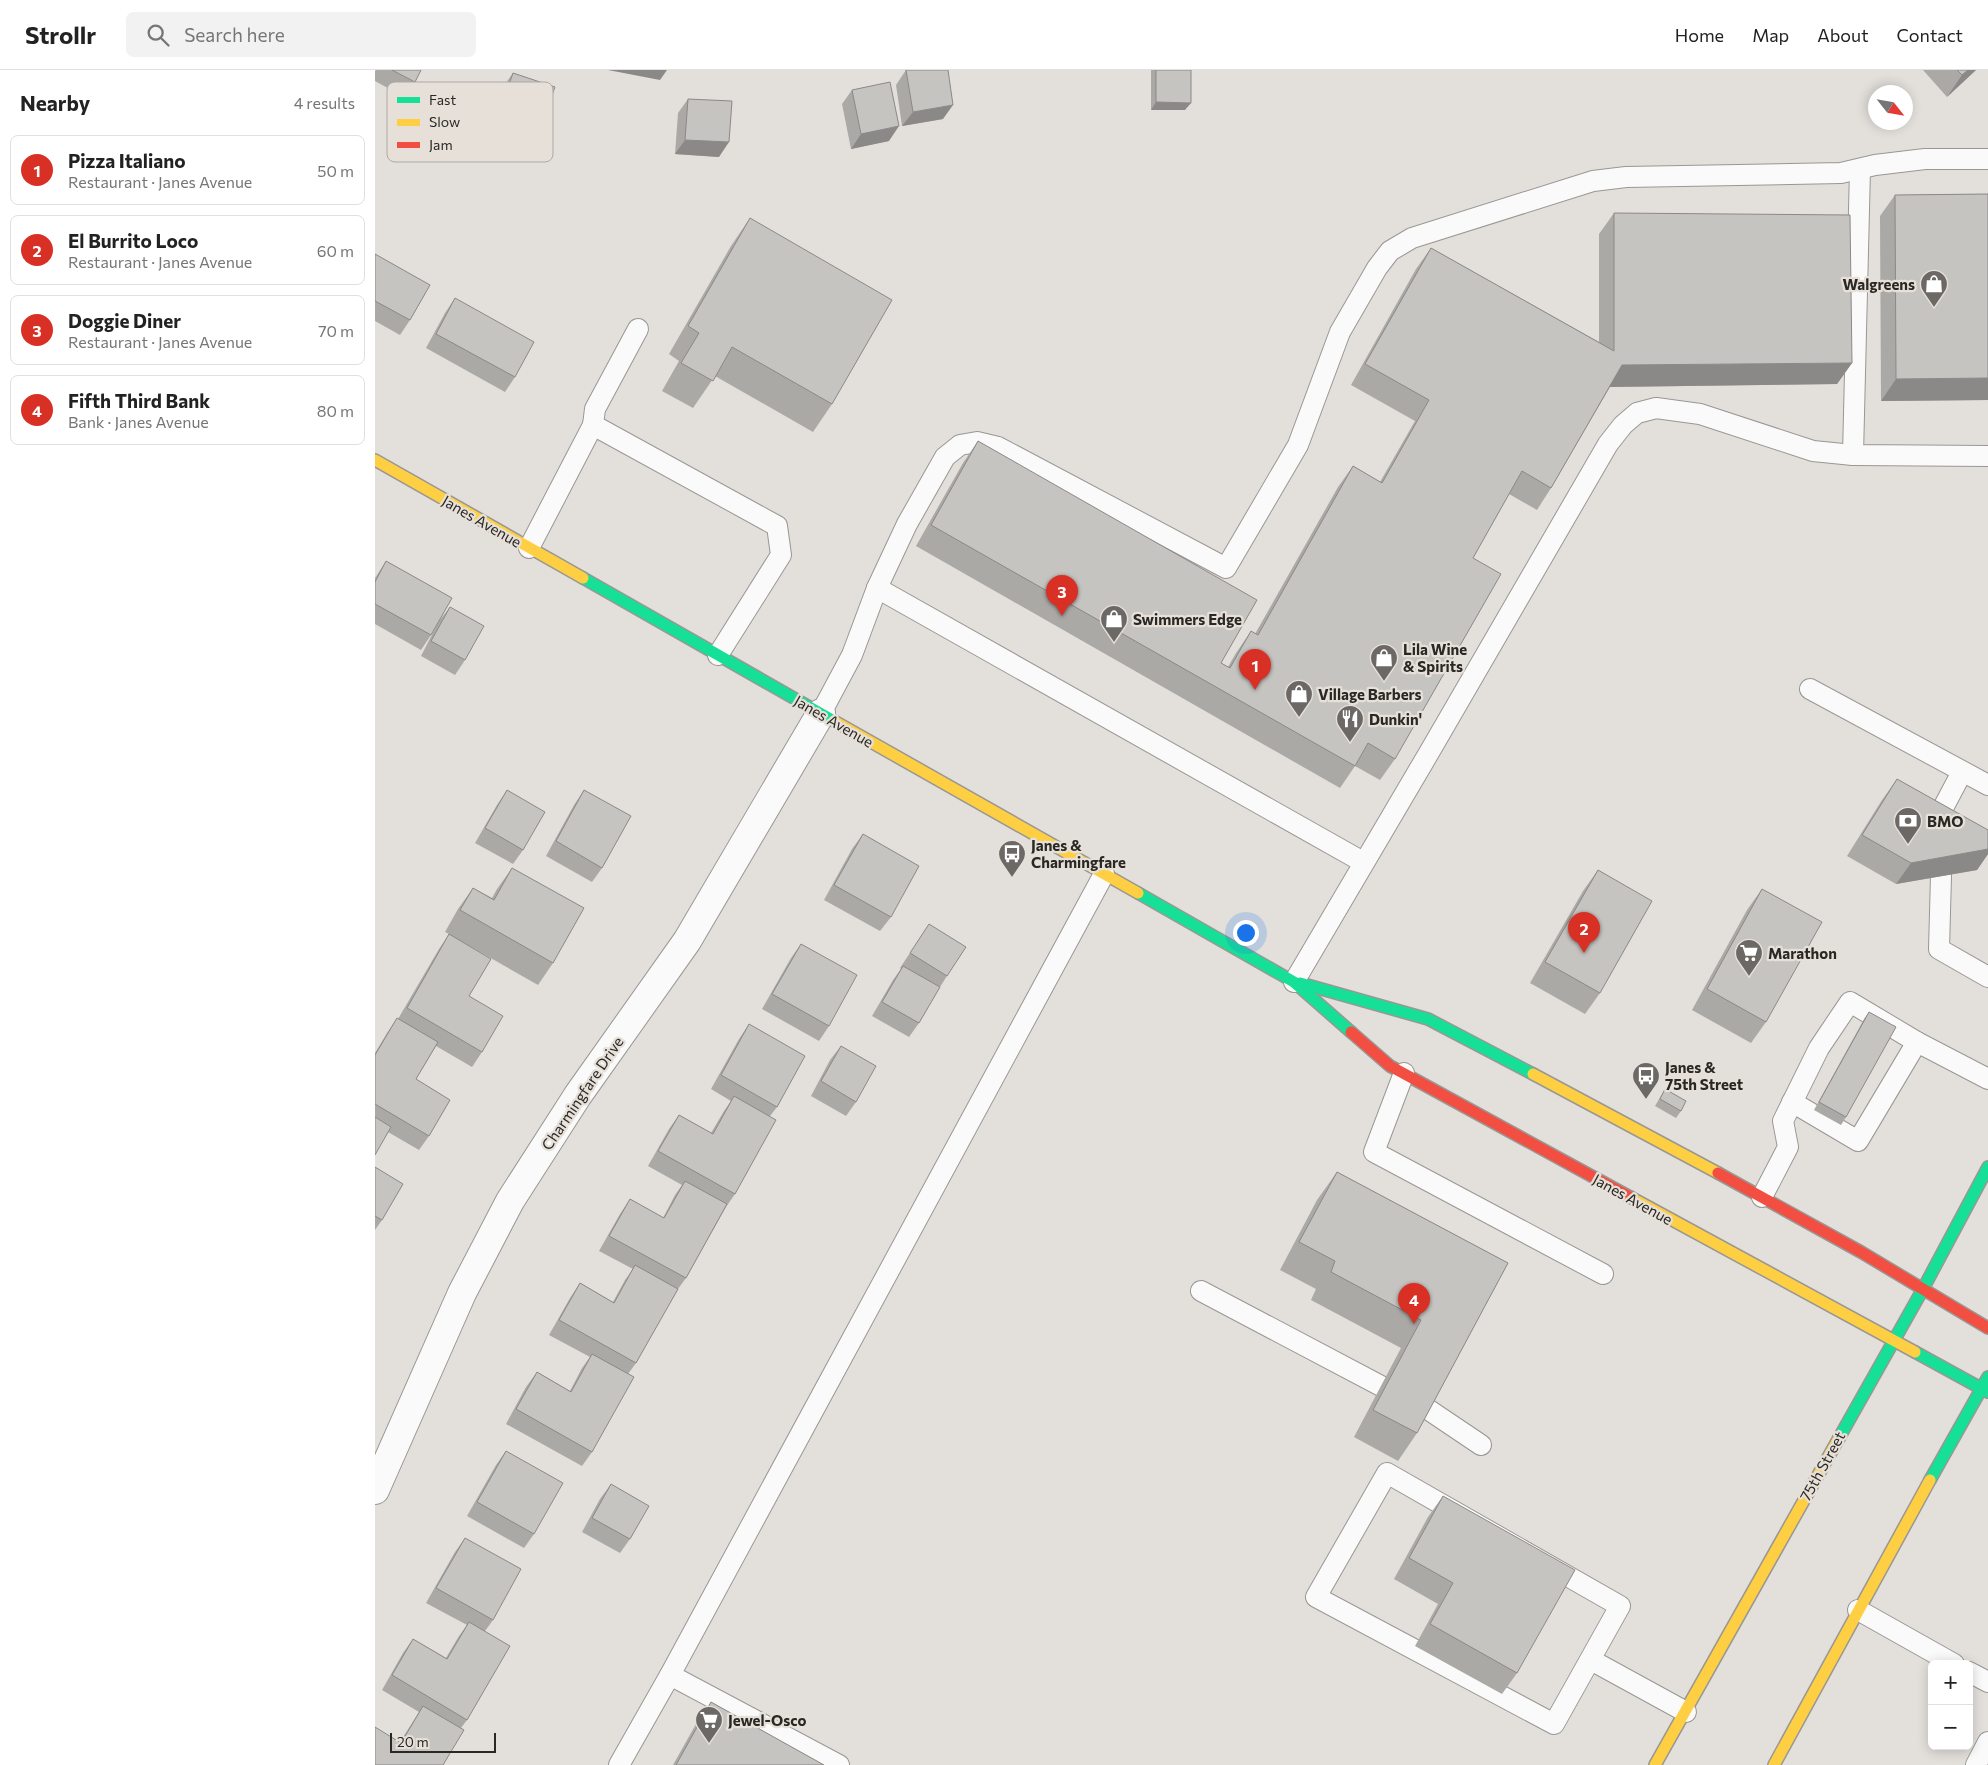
<!DOCTYPE html>
<html lang="en">
<head>
<meta charset="utf-8">
<style>
	body { margin:0; font-family:Commissioner,sans-serif; background:#f2f2f2; color:#222 }
	.controls { position:absolute; right:15px; bottom:15px; display:grid; overflow:hidden; border-radius:8px; box-shadow:0 2px 12px #0003 }
	.controls button { width:45px; height:45px; display:grid; place-items:center; padding:0; border:0; border-bottom:1px solid #e0e0e0; background:#fff; color:#222; font:25px sans-serif }
	.compass { position:absolute; left:1493px; top:15px; width:45px; height:45px; border-radius:50%; background:#fff; box-shadow:0 2px 12px #0003; rotate:121deg }
	.scale { position:absolute; left:15px; bottom:12px; width:106px; box-sizing:border-box; padding-left:5px; border:2px solid #2a2825; border-top:0; font-size:14px; line-height:18px; white-space:nowrap; color:#2a2825; -webkit-text-stroke:4px #e6e0d9; paint-order:stroke }
	.you { position:absolute; left:870px; top:862px; width:18px; height:18px; margin:-12px; border:4px solid #fff; border-radius:50%; background:#1a73e8; box-shadow:0 0 0 8px #1a73e833 }
	.badge { display:grid; place-items:center; width:32px; height:32px; border-radius:50%; background:#d93025; color:#fff; font-size:16px; font-weight:700 }
	.pin { position:absolute; translate:-50% -41px; filter:drop-shadow(0 1px 2px #0008) }
	.pin::after { content:''; position:absolute; top:26px; width:18px; height:15px; background:inherit; clip-path:polygon(0 0,100% 0,50% 100%) }
	.list { margin:0; padding:0; list-style:none }
	h2 { display:flex; justify-content:space-between; align-items:center; height:65px; margin:0; padding:0 20px; font-size:21px }
	h2 small { font-size:16px; font-weight:400; color:#767676 }
	.list li { display:grid; grid-template-columns:32px 1fr auto; gap:15px; align-items:center; box-sizing:border-box; height:70px; margin:0 10px 10px; padding:0 10px; border:1px solid #e0e0e0; border-radius:8px }
	.list b { display:block; font-size:19px; white-space:nowrap }
	.list p { margin:0; font-size:16px; white-space:nowrap; color:#767676 }
	.list em { font-size:16px; font-style:normal; color:#767676 }
	.icon { flex:none; width:28px; height:28px; fill:none; stroke:currentColor; stroke-width:2; stroke-linecap:round; stroke-linejoin:round }
	.map { position:relative; flex:none; width:1613px; height:1695px; overflow:hidden }
	header { display:flex; align-items:center; gap:30px; box-sizing:border-box; height:70px; padding:0 25px; background:#fff; border-bottom:1px solid #e0e0e0 }
	header strong { font-size:24px }
	nav { display:flex; gap:28px; margin-inline-start:auto; font-size:18px }
	.search { width:350px; height:45px; background:#f2f2f2; display:flex; align-items:center; gap:12px; box-sizing:border-box; padding:0 18px; border-radius:8px; color:#767676; font-size:19px }
	main { display:flex }
	aside { flex:1; background:#fff }
	.map>svg:first-child { display:block }
</style>
</head>
<body>
<header>
<strong>Strollr</strong>
<div class="search"><svg class="icon" aria-label="search" viewBox="0 0 24 24"><circle cx="10" cy="10" r="6"/><path d="M15 15l6 6"/></svg>Search here</div>
<nav><a>Home</a><a>Map</a><a>About</a><a>Contact</a></nav>
</header>
<main>
<aside>
<h2>Nearby<small>4 results</small></h2>
<ul class="list">
<li><span class="badge">1</span><div><b>Pizza Italiano</b><p>Restaurant · Janes Avenue</p></div><em>50 m</em></li>
<li><span class="badge">2</span><div><b>El Burrito Loco</b><p>Restaurant · Janes Avenue</p></div><em>60 m</em></li>
<li><span class="badge">3</span><div><b>Doggie Diner</b><p>Restaurant · Janes Avenue</p></div><em>70 m</em></li>
<li><span class="badge">4</span><div><b>Fifth Third Bank</b><p>Bank · Janes Avenue</p></div><em>80 m</em></li>
</ul>
</aside>
<div class="map">
<svg width="1613" height="1695" viewBox="0 0 1613 1695">
	<rect width="100%" height="100%" fill="#e3e0dc"/>
	<g fill="none" stroke-linecap="round" stroke-linejoin="round">
		<defs>
			<g id="lane">
				<polyline points="218,355 220,339 263,259"/>
				<polyline points="1478,385 1485,99"/>
				<polyline points="154,478 218,355 402,456 406,485 343,585"/>
				<polyline points="502,518 988,792"/>
				<polyline points="1435,619 1613,715"/>
				<polyline points="446,643 477,585 502,518 532,454 570,387 585,375 602,372 623,377 851,498 923,375 965,262 1002,198 1015,181 1037,168 1218,111 1251,107 1466,103 1500,95 1550,89 1613,89"/>
				<polyline points="1567,762 1568,738 1587,702"/>
				<polyline points="1566,806 1564,879 1613,907"/>
				<polyline points="919,912 1055,681 1233,374 1248,355 1262,343 1281,338 1325,344 1438,381 1478,385 1613,386"/>
				<polyline points="1029,1003 999,1082 1228,1204"/>
				<polyline points="1417,1032 1483,1071 1542,972"/>
				<polyline points="1387,1127 1413,1077 1408,1051 1444,978 1475,932 1542,972 1613,1009"/>
				<polyline points="826,1221 1006,1316"/>
				<polyline points="1051,1338 1106,1375"/>
				<polygon points="1012,1403 1245,1536 1179,1654 941,1527"/>
				<polyline points="1483,1540 1579,1594"/>
				<polyline points="1216,1590 1311,1642"/>
				<polyline points="1594,1602 1613,1612"/>
				<polyline points="244,1695 295,1605"/>
				<polyline points="464,1695 295,1605 729,804"/>
				<polyline points="1601,1695 1613,1672"/>
			</g>
			<polyline id="street" points="0,1420 87,1223 135,1131 203,1025 312,871 446,643"/>
			<g id="fast">
				<polyline points="208,508 459,651"/>
				<polyline points="763,823 919,912 976,962"/>
				<polyline points="925,913 1053,949 1158,1004"/>
				<polyline points="1540,1282 1613,1322"/>
				<polyline points="1464,1368 1548,1219 1613,1097"/>
				<polyline points="1555,1410 1613,1307"/>
			</g>
			<g id="slow">
				<polyline points="0,390 208,508"/>
				<polyline points="459,651 763,823"/>
				<polyline points="1158,1004 1343,1103"/>
				<polyline points="1255,1127 1540,1282"/>
				<polyline points="1280,1695 1464,1368"/>
				<polyline points="1399,1695 1555,1410"/>
			</g>
			<g id="jam">
				<polyline points="976,962 1015,996 1255,1127"/>
				<polyline points="1343,1103 1486,1182 1613,1258"/>
			</g>
		</defs>
		<use href="#lane" stroke="#999794" stroke-width="22"/>
		<use href="#street" stroke="#999794" stroke-width="30"/>
		<use href="#fast" stroke="#999794" stroke-width="14"/>
		<use href="#slow" stroke="#999794" stroke-width="14"/>
		<use href="#jam" stroke="#999794" stroke-width="14"/>
		<use href="#lane" stroke="#fbfafa" stroke-width="20"/>
		<use href="#street" stroke="#fbfafa" stroke-width="28"/>
		<use href="#fast" stroke="#16e098" stroke-width="11"/>
		<use href="#slow" stroke="#ffcf43" stroke-width="11"/>
		<use href="#jam" stroke="#f24e42" stroke-width="11"/>
	</g>
	<g fill="#aaa9a6">
		<polygon points="1,0 46,0 40,12 29,27 0,11 0,1"/>
		<polygon points="531,0 568,49 527,56 521,15"/>
		<polygon points="776,0 816,0 810,40 776,40"/>
		<polygon points="1548,0 1601,0 1572,27"/>
		<polygon points="138,3 165,57 155,72 114,58 128,17"/>
		<polygon points="477,20 514,71 476,79 467,34"/>
		<polygon points="313,29 344,87 300,84 303,43"/>
		<polygon points="1613,124 1613,330 1506,331 1505,146 1520,125"/>
		<polygon points="1239,143 1477,293 1462,314 1235,317 1176,418 1162,440 1134,424 1098,488 1020,689 1005,710 980,696 965,718 541,476 588,393 603,371 846,593 853,597 861,583 876,561 880,564 963,417 978,396 1005,412 1040,351 976,315 1041,199 1056,178 1224,272 1224,164"/>
		<polygon points="375,148 457,334 438,362 340,306 318,338 287,321 304,291 294,284 356,176"/>
		<polygon points="0,184 35,250 25,265 0,251"/>
		<polygon points="80,228 140,307 130,322 51,278 70,243"/>
		<polygon points="11,491 56,565 46,580 0,554 0,508"/>
		<polygon points="75,537 90,590 80,605 46,586 64,551"/>
		<polygon points="1522,709 1613,760 1613,784 1602,800 1521,814 1472,786 1507,730"/>
		<polygon points="132,720 148,780 138,794 100,773 122,735"/>
		<polygon points="209,720 227,798 217,812 171,786 199,735"/>
		<polygon points="488,764 516,847 505,861 449,830 477,779"/>
		<polygon points="137,798 178,893 163,915 84,870 94,926 107,982 97,997 61,976 41,1009 54,1066 44,1080 13,1062 0,1085 0,983 12,963 22,948 23,949 64,879 74,864 70,862 83,839 98,818 117,828 122,819"/>
		<polygon points="1223,800 1225,923 1210,944 1155,913 1208,821"/>
		<polygon points="1387,819 1391,952 1376,973 1317,940 1372,840"/>
		<polygon points="554,854 572,906 563,920 544,953 534,967 497,946 518,910 526,899 525,898"/>
		<polygon points="426,874 454,956 444,971 387,939 416,888"/>
		<polygon points="1494,942 1471,1047 1466,1055 1439,1040 1489,949"/>
		<polygon points="374,954 402,1037 395,1046 360,1124 351,1137 311,1208 300,1223 261,1293 253,1304 217,1382 207,1396 131,1354 151,1317 162,1302 195,1321 207,1298 215,1287 174,1265 195,1228 205,1213 238,1232 250,1210 258,1199 224,1181 245,1144 255,1129 288,1148 300,1125 307,1115 273,1096 294,1059 304,1045 336,1063 349,1041 356,1031 336,1019 364,969"/>
		<polygon points="466,976 481,1032 471,1046 436,1026 455,990"/>
		<polygon points="1290,1019 1306,1041 1301,1048 1280,1036"/>
		<polygon points="0,1097 7,1150 0,1160"/>
		<polygon points="962,1102 1133,1193 1042,1363 1023,1391 979,1367 1026,1278 936,1230 941,1219 905,1200 942,1130"/>
		<polygon points="131,1381 159,1464 149,1478 92,1446 121,1395"/>
		<polygon points="236,1414 255,1469 245,1483 207,1462 225,1429"/>
		<polygon points="1068,1426 1142,1603 1127,1624 1040,1576 1063,1534 1019,1509 1053,1447"/>
		<polygon points="90,1468 118,1550 110,1561 92,1650 86,1658 68,1695 25,1672 44,1642 7,1620 28,1583 38,1569 71,1588 84,1566 92,1555 51,1533 80,1482"/>
		<polygon points="336,1632 449,1695 298,1695 321,1654"/>
	</g>
	<g fill="#8b8987">
		<polygon points="233,0 292,0 285,10"/>
		<polygon points="1593,0 1601,0 1572,27 1587,5"/>
		<polygon points="781,32 816,33 810,40 776,40"/>
		<polygon points="578,35 568,49 527,56 538,42"/>
		<polygon points="124,43 165,57 155,72 114,58"/>
		<polygon points="524,56 514,71 476,79 486,64"/>
		<polygon points="310,70 354,72 344,87 300,84"/>
		<polygon points="1477,293 1462,314 1232,317 1247,295"/>
		<polygon points="1613,308 1613,330 1506,331 1521,309"/>
		<polygon points="1613,779 1613,784 1602,800 1521,814 1536,793"/>
	</g>
	<g fill="#c6c4c1" stroke="#8b8987">
		<polygon points="17,0 46,0 40,12"/>
		<polygon points="531,0 573,0 578,35 538,42"/>
		<polygon points="781,0 816,0 816,33 781,32"/>
		<polygon points="1582,0 1593,0 1587,5"/>
		<polygon points="138,3 180,17 165,57 124,43"/>
		<polygon points="515,12 524,56 486,64 477,20"/>
		<polygon points="313,29 357,31 354,72 310,70"/>
		<polygon points="1613,124 1613,308 1521,309 1520,125"/>
		<polygon points="1239,143 1475,145 1477,293 1247,295 1176,418 1147,401 1098,488 1126,504 1020,689 993,673 980,696 556,455 603,371 882,530 846,593 855,598 876,561 883,565 978,396 1007,413 1054,330 990,294 1056,178 1239,281"/>
		<polygon points="375,148 517,230 457,334 357,277 338,311 306,293 324,263 313,256"/>
		<polygon points="0,184 55,215 35,250 0,231"/>
		<polygon points="80,228 159,272 140,307 61,264"/>
		<polygon points="11,491 77,528 56,565 0,534 0,512"/>
		<polygon points="75,537 109,556 90,590 56,571"/>
		<polygon points="1522,709 1613,760 1613,779 1536,793 1487,765"/>
		<polygon points="132,720 170,742 148,780 110,758"/>
		<polygon points="209,720 256,746 227,798 181,771"/>
		<polygon points="488,764 544,796 516,847 459,815"/>
		<polygon points="137,798 209,838 178,893 85,840 98,818 119,830"/>
		<polygon points="1223,800 1277,831 1225,923 1170,892"/>
		<polygon points="1387,819 1447,852 1391,952 1332,919"/>
		<polygon points="554,854 591,877 572,906 535,883"/>
		<polygon points="74,864 116,889 94,926 128,946 107,982 32,938"/>
		<polygon points="426,874 482,905 454,956 397,924"/>
		<polygon points="528,896 565,917 544,953 507,932"/>
		<polygon points="1494,942 1521,957 1471,1047 1444,1032"/>
		<polygon points="22,948 63,972 41,1009 75,1030 54,1066 0,1034 0,985"/>
		<polygon points="374,954 430,986 402,1037 346,1005"/>
		<polygon points="466,976 501,996 481,1032 446,1011"/>
		<polygon points="1290,1019 1311,1031 1306,1041 1285,1029"/>
		<polygon points="359,1026 401,1050 360,1124 283,1081 304,1045 338,1064"/>
		<polygon points="0,1047 16,1057 0,1085"/>
		<polygon points="0,1097 28,1114 7,1150 0,1146"/>
		<polygon points="962,1102 1133,1193 1042,1363 998,1340 1046,1250 956,1202 960,1191 924,1172"/>
		<polygon points="310,1111 352,1134 311,1208 234,1166 255,1129 289,1148"/>
		<polygon points="260,1195 303,1219 261,1293 184,1250 205,1213 239,1233"/>
		<polygon points="217,1284 259,1307 217,1382 141,1339 162,1302 196,1322"/>
		<polygon points="131,1381 188,1413 159,1464 102,1432"/>
		<polygon points="236,1414 274,1436 255,1469 217,1448"/>
		<polygon points="1068,1426 1200,1500 1142,1603 1055,1554 1078,1513 1034,1488"/>
		<polygon points="90,1468 146,1499 118,1550 61,1518"/>
		<polygon points="94,1552 135,1576 92,1650 17,1605 38,1569 72,1589"/>
		<polygon points="336,1632 449,1695 301,1695"/>
		<polygon points="48,1636 89,1660 68,1695 0,1695 0,1657 26,1673"/>
	</g>
	<defs>
		<symbol id="shop-pin" viewBox="-11 -11 22 30"><path d="M0 17L-7.5 6A9.5 9.5 0 1 1 7.5 6Z" fill="#6b6865" stroke="#e6e0d9"/><path d="M-5-2.5h2.3a2.7 3.5 0 0 1 5.4 0H5L5.5 6h-11ZM-1.5-2.5h3a1.5 2.3 0 0 0-3 0Z" fill="#fff"/></symbol>
		<symbol id="restaurant-pin" viewBox="-11 -11 22 30"><path d="M0 17L-7.5 6A9.5 9.5 0 1 1 7.5 6Z" fill="#6b6865" stroke="#e6e0d9"/><path d="M-5-6h1v4h1v-4h1v4h1v-4h1v5L-1.5 .5V6h-2V.5L-5-1ZM5-6V6H3V1.5H1.5Q1.5-4 5-6Z" fill="#fff"/></symbol>
		<symbol id="bank-pin" viewBox="-11 -11 22 30"><path d="M0 17L-7.5 6A9.5 9.5 0 1 1 7.5 6Z" fill="#6b6865" stroke="#e6e0d9"/><path d="M-6-4H6V4H-6ZM0-2.3a2.3 2.3 0 1 0 0 4.6a2.3 2.3 0 1 0 0-4.6Z" fill="#fff"/></symbol>
		<symbol id="bus-pin" viewBox="-11 -11 22 30"><path d="M0 17L-7.5 6A9.5 9.5 0 1 1 7.5 6Z" fill="#6b6865" stroke="#e6e0d9"/><path d="M-5-6H5V4H4V6H2V4H-2V6H-4V4H-5ZM-3.5-4V0h7V-4ZM-3.5 1.2v1.5H-2V1.2ZM2 1.2v1.5H3.5V1.2Z" fill="#fff"/></symbol>
		<symbol id="supermarket-pin" viewBox="-11 -11 22 30"><path d="M0 17L-7.5 6A9.5 9.5 0 1 1 7.5 6Z" fill="#6b6865" stroke="#e6e0d9"/><path d="M-6-5.5h2.5l.6 2H6L4.5 2H-2.5L-4.4-4H-6ZM-1.5 3.2a1.3 1.3 0 1 0 .1 0ZM3 3.2a1.3 1.3 0 1 0 .1 0Z" fill="#fff"/></symbol>
	</defs>
	<g fill-rule="evenodd">
		<use href="#shop-pin" x="1543" y="198" width="32" height="43"/>
		<use href="#shop-pin" x="723" y="533" width="32" height="43"/>
		<use href="#shop-pin" x="993" y="572" width="32" height="43"/>
		<use href="#shop-pin" x="908" y="608" width="32" height="43"/>
		<use href="#restaurant-pin" x="959" y="633" width="32" height="43"/>
		<use href="#bank-pin" x="1517" y="735" width="32" height="43"/>
		<use href="#bus-pin" x="621" y="768" width="32" height="43"/>
		<use href="#supermarket-pin" x="1358" y="867" width="32" height="43"/>
		<use href="#bus-pin" x="1255" y="990" width="32" height="43"/>
		<use href="#supermarket-pin" x="318" y="1634" width="32" height="43"/>
	</g>
	<g text-anchor="middle" dominant-baseline="central" stroke-width="4.5" stroke-linejoin="round" paint-order="stroke">
		<g font-size="15" font-weight="bold" fill="#2a2825" stroke="#e6e0d9" text-anchor="start">
			<text x="1540" y="214" text-anchor="end">Walgreens</text>
			<text x="758" y="549">Swimmers Edge</text>
			<text x="1028" y="579">Lila Wine<tspan x="1028" dy="17">&amp; Spirits</tspan></text>
			<text x="943" y="624">Village Barbers</text>
			<text x="994" y="649">Dunkin'</text>
			<text x="1552" y="751">BMO</text>
			<text x="656" y="775">Janes &amp;<tspan x="656" dy="17">Charmingfare</tspan></text>
			<text x="1393" y="883">Marathon</text>
			<text x="1290" y="997">Janes &amp;<tspan x="1290" dy="17">75th Street</tspan></text>
			<text x="353" y="1650">Jewel-Osco</text>
		</g>
		<g font-size="15" fill="#2a2825" stroke="#e6e0d9">
			<text transform="translate(107 451) rotate(30)">Janes Avenue</text>
			<text transform="translate(459 651) rotate(30)">Janes Avenue</text>
			<text transform="translate(207 1023) rotate(-56)">Charmingfare Drive</text>
			<text transform="translate(1258 1129) rotate(29)">Janes Avenue</text>
			<text transform="translate(1447 1396) rotate(-61)">75th Street</text>
		</g>
	</g>
	<rect x="12" y="12" width="166" height="80" rx="8" fill="#e6e0d9" stroke="#aea9a3" stroke-width="1"/>
	<rect x="22" y="27" width="23" height="6" fill="#16e098"/>
	<rect x="22" y="49" width="23" height="7" fill="#ffcf43"/>
	<rect x="22" y="72" width="23" height="6" fill="#f24e42"/>
	<g font-size="14" fill="#2a2825">
		<text x="54" y="35">Fast</text>
		<text x="54" y="57">Slow</text>
		<text x="54" y="80">Jam</text>
	</g>
</svg>
<div class="controls">
<button>+</button>
<button>−</button>
</div>
<svg class="compass" viewBox="-18 -18 36 36"><path d="M0-13l5 13h-10z" fill="#e53935"/><path d="M0 13l5-13h-10z" fill="#767676"/></svg>
<div class="scale">20 m</div>
<div class="you"></div>
<div class="pin badge" style="left:880px;top:620px">1</div>
<div class="pin badge" style="left:1209px;top:883px">2</div>
<div class="pin badge" style="left:687px;top:546px">3</div>
<div class="pin badge" style="left:1039px;top:1254px">4</div>
</div>
</main>
</body>
</html>
